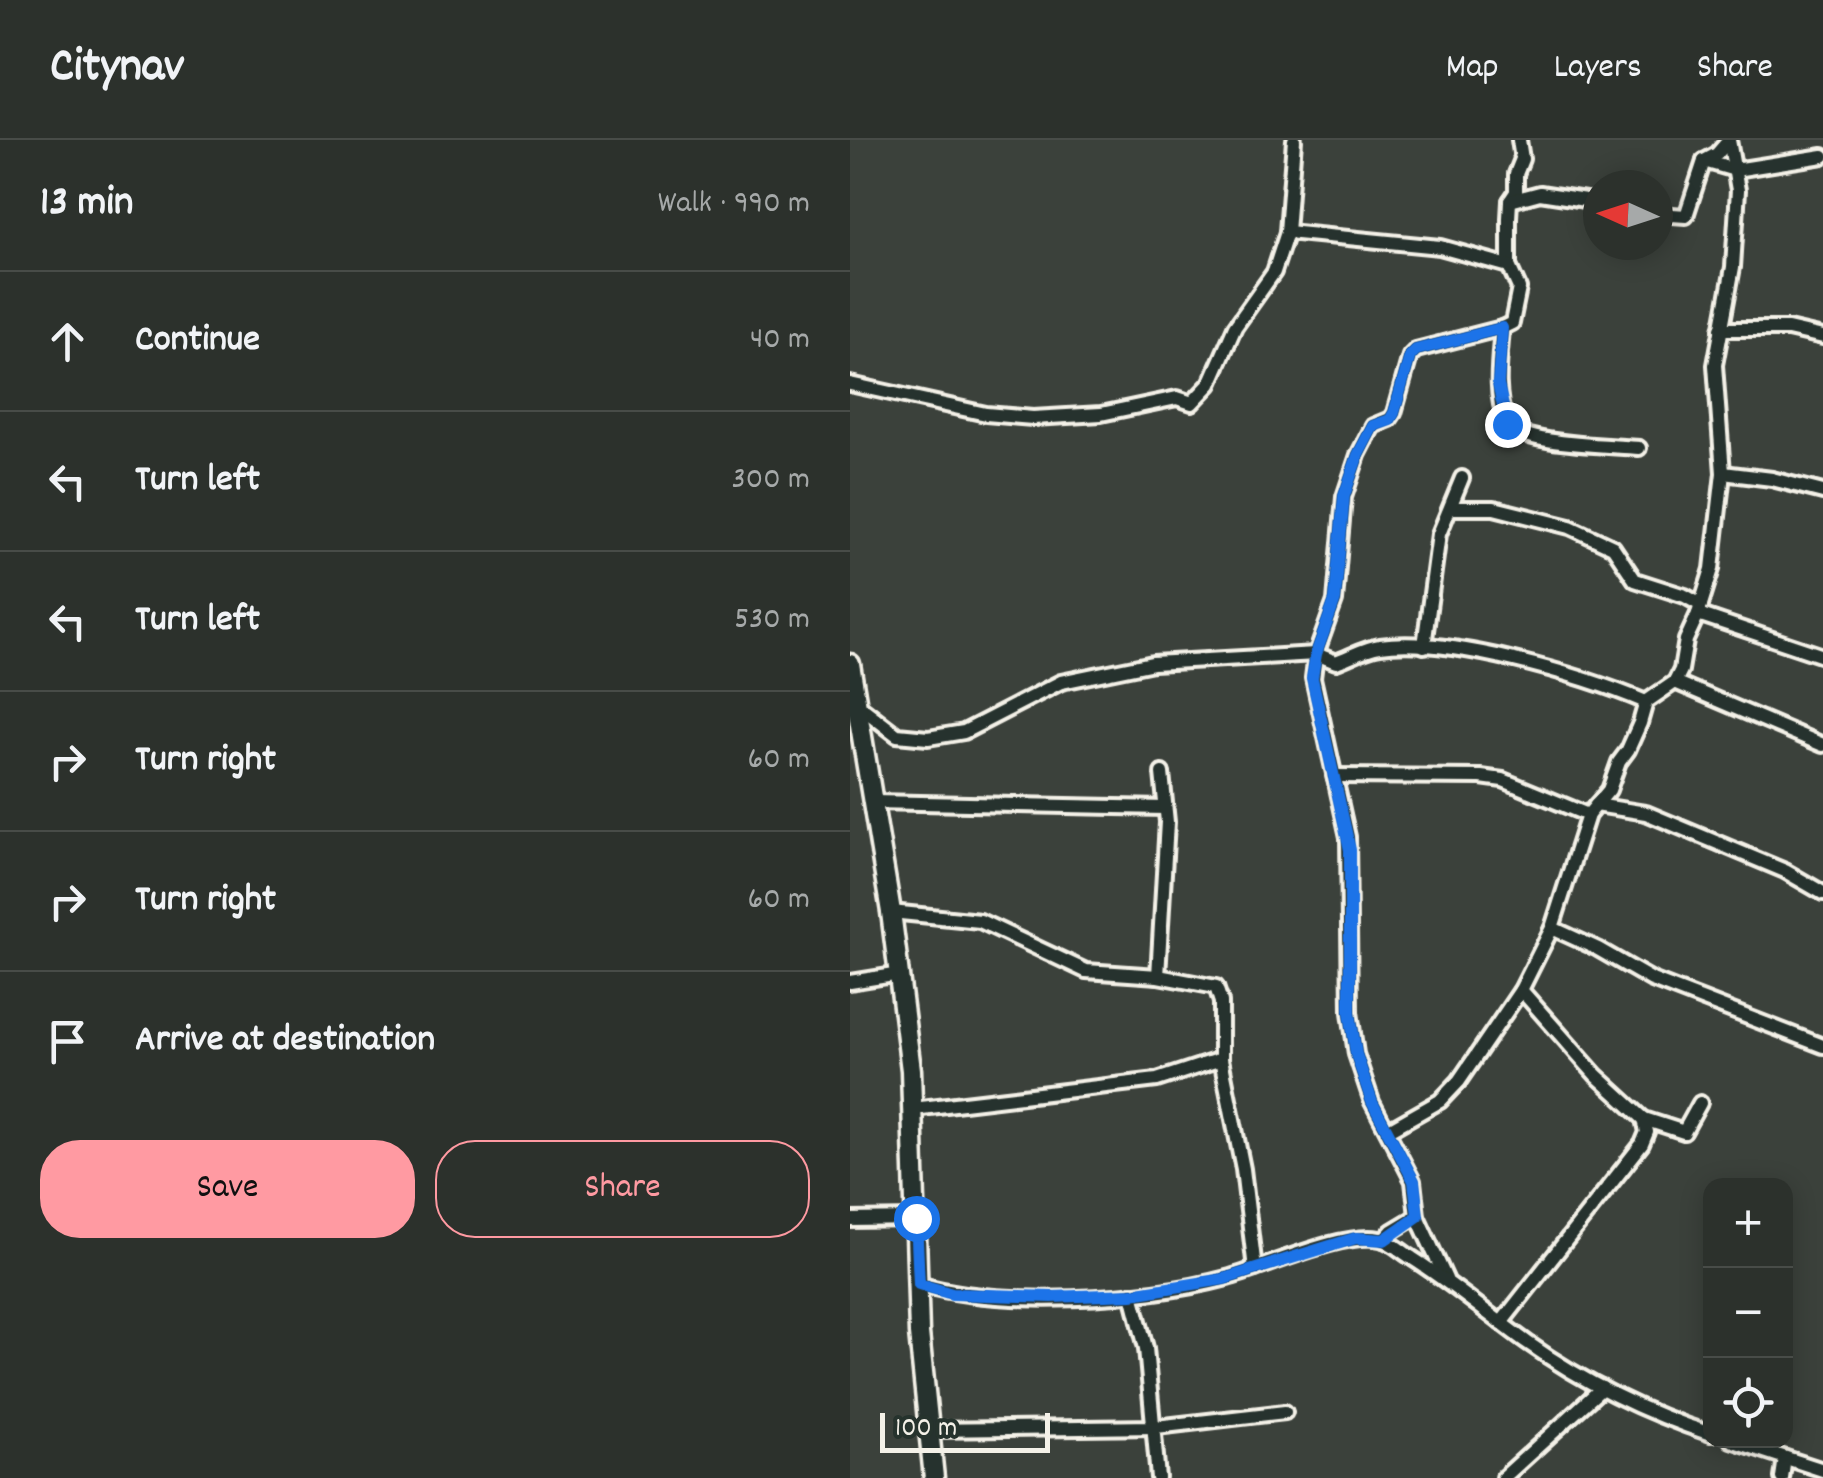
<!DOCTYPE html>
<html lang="en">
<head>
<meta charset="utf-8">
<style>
	body { margin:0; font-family:Dekko,sans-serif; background:#343934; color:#f1f3f6 }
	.controls { position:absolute; right:30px; bottom:30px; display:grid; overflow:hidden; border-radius:20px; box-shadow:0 5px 25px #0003 }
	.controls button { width:90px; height:90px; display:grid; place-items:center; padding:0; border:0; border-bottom:2px solid #484c48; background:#2c312c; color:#f1f3f6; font:50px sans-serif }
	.compass { position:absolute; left:733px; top:30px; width:90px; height:90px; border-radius:50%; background:#2c312c; box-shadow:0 5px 25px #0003; rotate:273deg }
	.scale { position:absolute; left:30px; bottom:25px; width:170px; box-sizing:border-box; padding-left:10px; border:5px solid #f4f1e8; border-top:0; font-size:28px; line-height:35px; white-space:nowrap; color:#f4f1e8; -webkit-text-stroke:8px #26332d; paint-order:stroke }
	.stop { position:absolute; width:30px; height:30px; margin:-22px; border:8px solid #1a73e8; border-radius:50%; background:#fff }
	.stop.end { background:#1a73e8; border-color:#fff; box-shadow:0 2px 10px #0008 }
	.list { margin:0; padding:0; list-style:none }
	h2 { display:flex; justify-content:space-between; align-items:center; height:130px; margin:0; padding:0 40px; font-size:42px }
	h2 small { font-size:32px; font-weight:400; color:#a6a9a9 }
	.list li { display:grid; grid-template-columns:65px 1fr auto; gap:30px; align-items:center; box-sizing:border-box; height:140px; padding:0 40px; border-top:2px solid #484c48 }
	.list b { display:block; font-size:38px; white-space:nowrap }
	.list em { font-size:32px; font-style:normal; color:#a6a9a9 }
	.actions { display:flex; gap:20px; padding:30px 40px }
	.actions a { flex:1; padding:22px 0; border:2px solid #ff9aa2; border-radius:40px; text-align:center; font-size:35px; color:#ff9aa2 }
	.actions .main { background:#ff9aa2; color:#111 }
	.icon { flex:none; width:55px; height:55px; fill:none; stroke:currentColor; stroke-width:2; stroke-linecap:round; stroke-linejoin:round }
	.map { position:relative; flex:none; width:973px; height:1338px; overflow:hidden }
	header { display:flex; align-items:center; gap:60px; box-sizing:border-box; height:140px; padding:0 50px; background:#2c312c; border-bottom:2px solid #484c48 }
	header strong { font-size:48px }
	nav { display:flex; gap:55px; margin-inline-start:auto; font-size:35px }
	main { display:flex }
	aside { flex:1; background:#2c312c }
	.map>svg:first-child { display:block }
</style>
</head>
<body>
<header>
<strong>Citynav</strong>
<nav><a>Map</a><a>Layers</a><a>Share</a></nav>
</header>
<main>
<aside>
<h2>13 min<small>Walk · 990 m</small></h2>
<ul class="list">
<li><svg class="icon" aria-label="ahead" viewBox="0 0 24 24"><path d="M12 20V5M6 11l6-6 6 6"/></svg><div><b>Continue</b></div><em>40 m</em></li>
<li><svg class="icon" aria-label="left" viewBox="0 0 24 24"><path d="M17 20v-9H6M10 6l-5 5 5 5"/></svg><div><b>Turn left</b></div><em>300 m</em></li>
<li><svg class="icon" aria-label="left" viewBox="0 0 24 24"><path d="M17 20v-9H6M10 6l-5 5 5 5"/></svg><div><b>Turn left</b></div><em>530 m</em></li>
<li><svg class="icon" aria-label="right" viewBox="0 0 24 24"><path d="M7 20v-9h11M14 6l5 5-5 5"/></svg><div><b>Turn right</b></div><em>60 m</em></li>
<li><svg class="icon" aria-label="right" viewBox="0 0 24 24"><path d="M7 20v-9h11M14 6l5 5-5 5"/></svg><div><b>Turn right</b></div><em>60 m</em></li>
<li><svg class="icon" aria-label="arrive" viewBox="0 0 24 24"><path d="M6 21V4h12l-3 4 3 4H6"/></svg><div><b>Arrive at destination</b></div></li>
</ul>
<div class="actions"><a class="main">Save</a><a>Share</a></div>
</aside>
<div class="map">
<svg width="973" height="1338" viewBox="0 0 973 1338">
	<rect width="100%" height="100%" fill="#3b413b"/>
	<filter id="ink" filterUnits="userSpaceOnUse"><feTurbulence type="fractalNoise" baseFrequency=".01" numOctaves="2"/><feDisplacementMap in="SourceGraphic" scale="20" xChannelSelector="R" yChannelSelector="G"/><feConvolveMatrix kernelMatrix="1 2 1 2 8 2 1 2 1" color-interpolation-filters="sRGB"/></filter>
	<g filter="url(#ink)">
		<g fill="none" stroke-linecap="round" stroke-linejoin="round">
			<defs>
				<g id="street">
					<path d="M669,0L672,19L666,34V52L660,61L659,78V126L669,148L662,183L652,188C650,217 644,253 656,281C666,306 762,305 789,308"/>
					<polyline points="854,21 885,30 973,16"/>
					<polyline points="660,61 690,53 748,62"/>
					<polyline points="808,74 836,76 854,21 867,14 879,0"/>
					<polyline points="437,92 444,0"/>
					<polyline points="871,189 938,189 973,197"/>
					<polyline points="0,244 136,274 183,278 251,274 327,258 342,263 360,244 385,187 424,132 437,92 590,107 659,126"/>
					<polyline points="873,333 922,339 973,352"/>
					<polyline points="601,368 644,368 720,387 763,407 785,440 835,456 851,465"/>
					<polyline points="848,474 973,516"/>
					<polyline points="574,506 589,394 612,338"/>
					<polyline points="825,542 973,605"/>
					<path d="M7,564L47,595L78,598L114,592L211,542L303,523L466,514L486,522C500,517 515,508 530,506C599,496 732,535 796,562"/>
					<polyline points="484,636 631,637 653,640 738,675"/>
					<polyline points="23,662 315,668"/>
					<polyline points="746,665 796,673 935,731 973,753"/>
					<polyline points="41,772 130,781 236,831 308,836 366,847 371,862 371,919 393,1029 405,1129"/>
					<polyline points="702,788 748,809 802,840 973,906"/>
					<polyline points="308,836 317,682 312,633"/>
					<polyline points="0,842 50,834"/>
					<polyline points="63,969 307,940 371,919"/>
					<polyline points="794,979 834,992 850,963"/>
					<polyline points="539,990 590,961 609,941 671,850 702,788 738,675 759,650 769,622 778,610 790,583 796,562 825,542 831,530 836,500 848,474 862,429 873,333 865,225 883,127 888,50 879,0"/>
					<polyline points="0,1080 66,1079"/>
					<polyline points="534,1100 542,1091 567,1076"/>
					<polyline points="596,1139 567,1076 563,1041 522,962 506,914 500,872 498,697 463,538 466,514 485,461 494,357 508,315 523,286 540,279 544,273 560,216 566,210 652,188"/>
					<path d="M69,1144C149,1168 295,1160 377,1138C415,1128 494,1091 530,1099C541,1101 552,1112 562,1118C603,1144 639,1175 678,1203C733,1242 796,1273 861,1294"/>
					<polyline points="282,1154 296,1208 308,1338"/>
					<polyline points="651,1183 792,1004 797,992 794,979 746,935 671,850"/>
					<polyline points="77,1290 306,1287 435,1272"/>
					<polyline points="881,1300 973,1330"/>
					<polyline points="653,1338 752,1248"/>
					<polyline points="932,1338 935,1318"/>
				</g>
				<polyline id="secondary" points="0,524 41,772 61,930 69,1193 84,1338"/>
			</defs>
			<use href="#street" stroke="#f4f1e8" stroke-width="20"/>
			<use href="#secondary" stroke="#f4f1e8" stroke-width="25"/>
			<use href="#street" stroke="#26332d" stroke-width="12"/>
			<use href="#secondary" stroke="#26332d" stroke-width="18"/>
		</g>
	</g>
	<g fill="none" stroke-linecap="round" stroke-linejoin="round" filter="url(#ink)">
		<polyline stroke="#1a73e8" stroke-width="12" points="66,1078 69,1144 102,1154 202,1157 282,1154 374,1139 506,1098 534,1100 568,1076 564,1041 522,962 506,914 500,872 500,710 462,538 466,514 485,460 494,356 508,315 523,286 540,280 544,273 560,216 566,210 652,188 648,244 657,284"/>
	</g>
</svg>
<div class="controls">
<button>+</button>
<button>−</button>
<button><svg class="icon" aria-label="locate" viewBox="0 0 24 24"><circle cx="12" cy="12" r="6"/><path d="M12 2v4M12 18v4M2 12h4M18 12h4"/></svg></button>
</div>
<svg class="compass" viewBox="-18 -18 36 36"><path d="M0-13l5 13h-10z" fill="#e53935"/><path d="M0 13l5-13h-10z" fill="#a6a9a9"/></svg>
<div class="scale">100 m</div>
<div class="stop" style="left:66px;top:1078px"></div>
<div class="stop end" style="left:657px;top:284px"></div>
</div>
</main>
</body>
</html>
